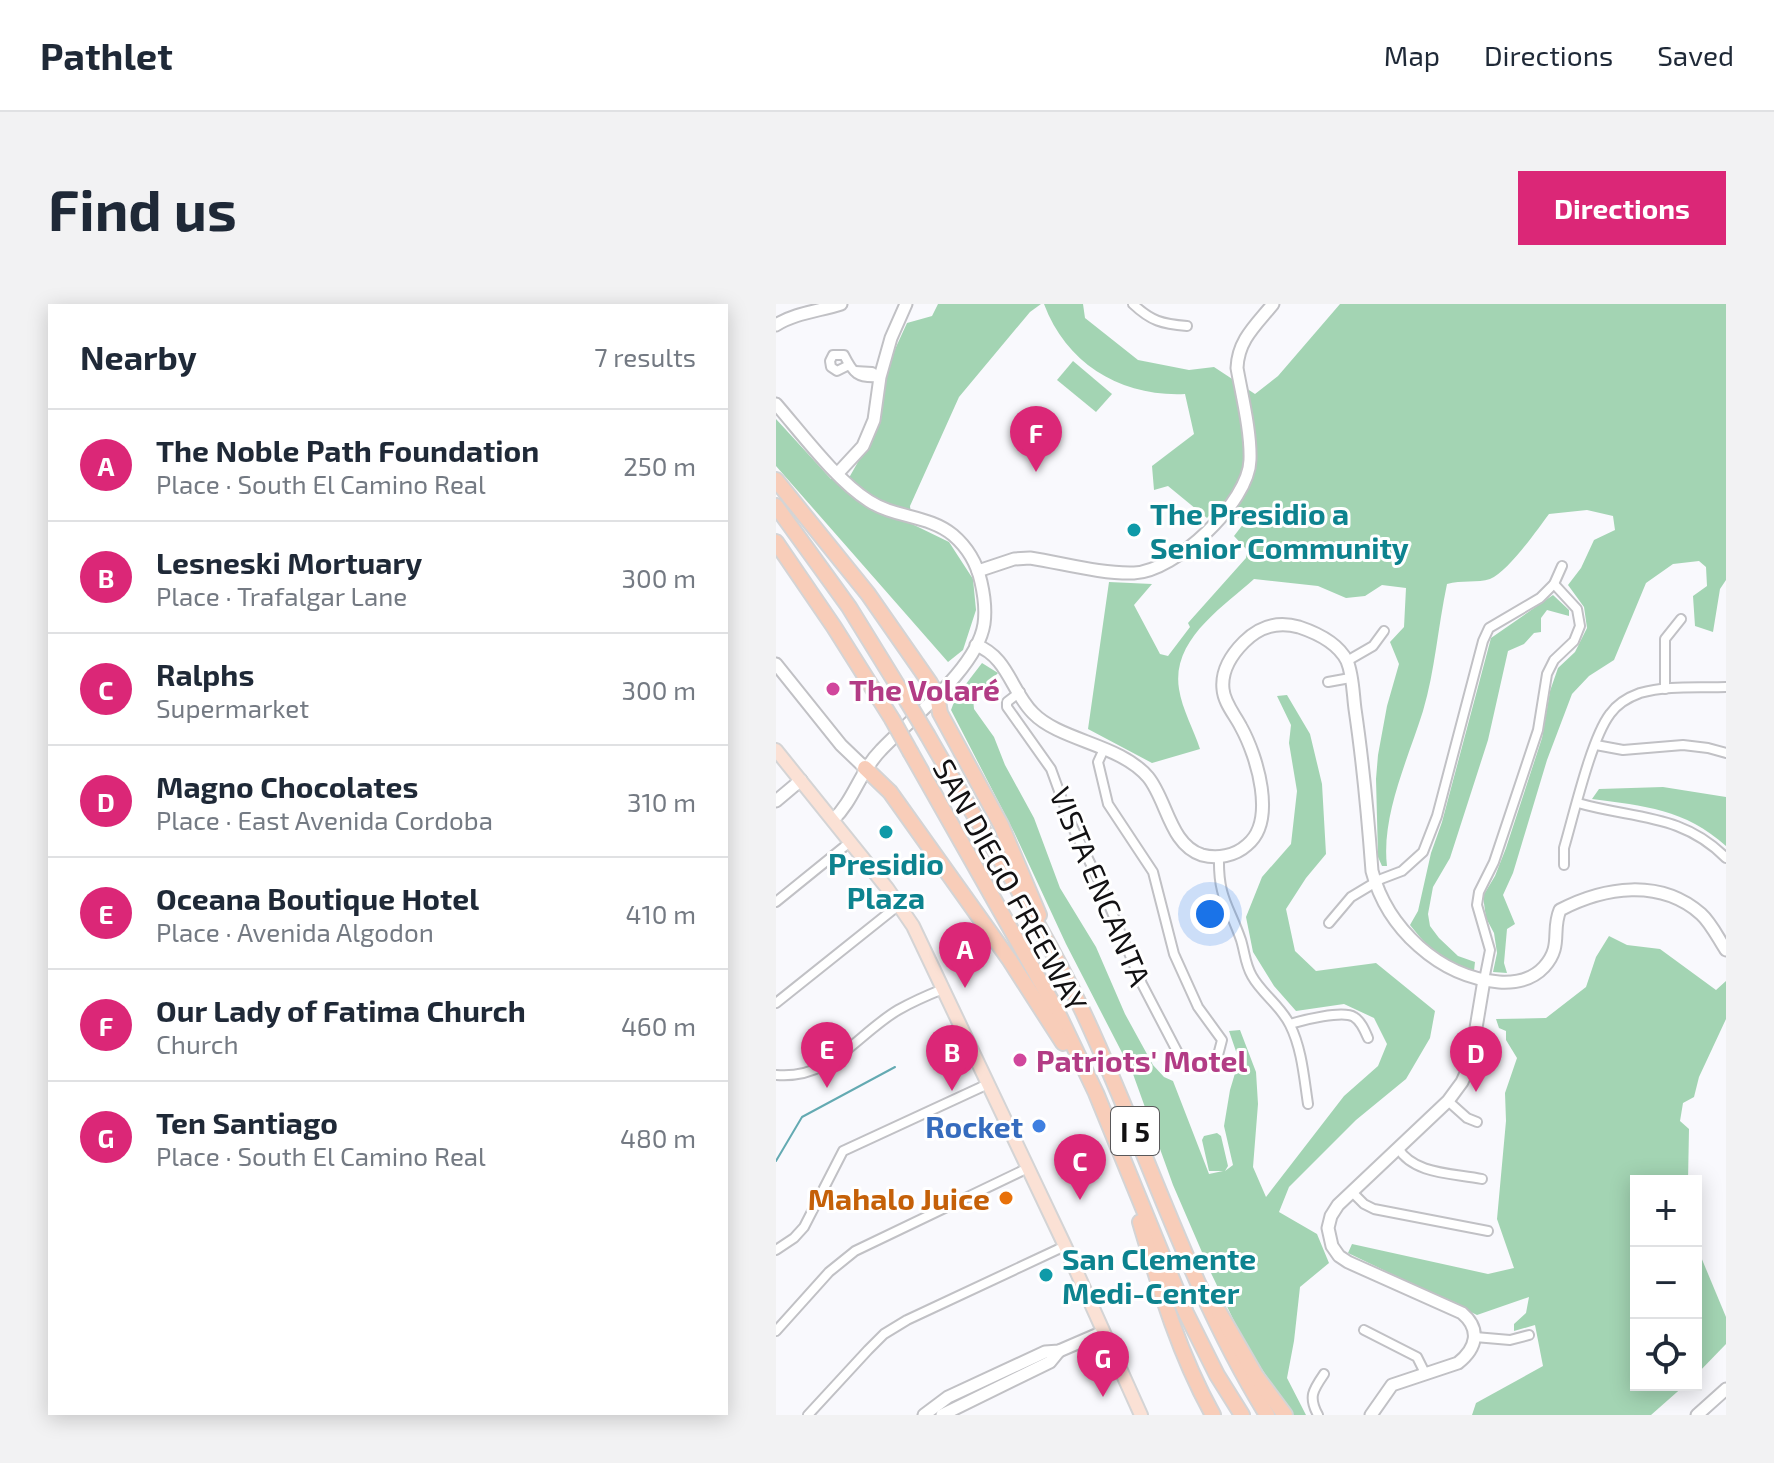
<!DOCTYPE html>
<html lang="en">
<head>
<meta charset="utf-8">
<style>
	body { margin:0; font-family:"Exo 2",sans-serif; background:#f2f2f3; color:#1f2937 }
	.controls { position:absolute; right:24px; bottom:24px; display:grid; overflow:hidden; border-radius:0px; box-shadow:0 4px 20px #0003 }
	.controls button { width:72px; height:72px; display:grid; place-items:center; padding:0; border:0; border-bottom:2px solid #e0e1e3; background:#fff; color:#1f2937; font:40px sans-serif }
	.you { position:absolute; left:434px; top:610px; width:28px; height:28px; margin:-20px; border:6px solid #fff; border-radius:50%; background:#1a73e8; box-shadow:0 0 0 12px #1a73e833 }
	.badge { display:grid; place-items:center; width:52px; height:52px; border-radius:50%; background:#db2777; color:#fff; font-size:26px; font-weight:700 }
	.pin { position:absolute; translate:-50% -66px; filter:drop-shadow(0 2px 4px #0008) }
	.pin::after { content:''; position:absolute; top:42px; width:28px; height:24px; background:inherit; clip-path:polygon(0 0,100% 0,50% 100%) }
	.list { margin:0; padding:0; list-style:none }
	h2 { display:flex; justify-content:space-between; align-items:center; height:104px; margin:0; padding:0 32px; font-size:34px }
	h2 small { font-size:26px; font-weight:400; color:#747a83 }
	.list li { display:grid; grid-template-columns:52px 1fr auto; gap:24px; align-items:center; box-sizing:border-box; height:112px; padding:0 32px; border-top:2px solid #e0e1e3 }
	.list b { display:block; font-size:30px; white-space:nowrap }
	.list p { margin:0; font-size:26px; white-space:nowrap; color:#747a83 }
	.list em { font-size:26px; font-style:normal; color:#747a83 }
	.icon { flex:none; width:44px; height:44px; fill:none; stroke:currentColor; stroke-width:2; stroke-linecap:round; stroke-linejoin:round }
	.map { position:relative; flex:none; width:950px; height:1111px; overflow:hidden; border-radius:0px }
	header { display:flex; align-items:center; gap:48px; box-sizing:border-box; height:112px; padding:0 40px; background:#fff; border-bottom:2px solid #e0e1e3 }
	header strong { font-size:38px }
	nav { display:flex; gap:44px; margin-inline-start:auto; font-size:28px }
	.intro { display:flex; align-items:center; justify-content:space-between; box-sizing:border-box; height:192px; padding:0 48px }
	h1 { margin:0; font-size:56px }
	.button { padding:20px 36px; border-radius:0px; background:#db2777; color:#fff; font-size:28px; font-weight:700 }
	main { display:flex; gap:48px; padding:0 48px }
	aside { flex:1; background:#fff; border-radius:0px; box-shadow:0 4px 20px #0003 }
	.map>svg:first-child { display:block }
</style>
</head>
<body>
<header>
<strong>Pathlet</strong>
<nav><a>Map</a><a>Directions</a><a>Saved</a></nav>
</header>
<div class="intro"><h1>Find us</h1><a class="button">Directions</a></div>
<main>
<aside>
<h2>Nearby<small>7 results</small></h2>
<ul class="list">
<li><span class="badge">A</span><div><b>The Noble Path Foundation</b><p>Place · South El Camino Real</p></div><em>250 m</em></li>
<li><span class="badge">B</span><div><b>Lesneski Mortuary</b><p>Place · Trafalgar Lane</p></div><em>300 m</em></li>
<li><span class="badge">C</span><div><b>Ralphs</b><p>Supermarket</p></div><em>300 m</em></li>
<li><span class="badge">D</span><div><b>Magno Chocolates</b><p>Place · East Avenida Cordoba</p></div><em>310 m</em></li>
<li><span class="badge">E</span><div><b>Oceana Boutique Hotel</b><p>Place · Avenida Algodon</p></div><em>410 m</em></li>
<li><span class="badge">F</span><div><b>Our Lady of Fatima Church</b><p>Church</p></div><em>460 m</em></li>
<li><span class="badge">G</span><div><b>Ten Santiago</b><p>Place · South El Camino Real</p></div><em>480 m</em></li>
</ul>
</aside>
<div class="map">
<svg width="950" height="1111" viewBox="0 0 950 1111">
	<rect width="100%" height="100%" fill="#f9f9fd"/>
	<g fill="#a3d4b3">
		<polygon points="162,0 265,0 254,8 183,93 134,202 136,220 173,238 197,275 200,306 187,346 172,358 0,162 0,115 55,175 74,172 99,128 115,54 131,19 156,12"/>
		<path d="M268,0H307L309,14L362,56L413,66L438,63L479,90L502,72L564,0H950V276L944,285L937,328L919,322L917,292L931,282L930,263L923,257L897,260L870,279L838,356L813,372L796,390L771,456L737,569L727,591L739,620L731,625L728,659L731,669L717,668L721,649L718,629L710,614L707,592L719,572L730,544L766,434L774,387L782,364L799,348L811,324L808,303L792,281L805,264L818,236L839,226L837,212L811,206L773,210C761,226 732,268 714,275C702,279 685,276 671,280C662,322 659,367 647,407C632,455 605,512 611,562H606L602,553L600,475L602,451L611,402L623,360L614,338L628,323L630,284L606,281L589,292L570,294L542,282L478,275C447,303 395,336 403,385C406,405 418,426 424,445L376,459L312,425L333,278L376,280L358,301L384,350L392,352L414,323L412,319L470,254L471,246L458,232L468,219L445,199L431,214L392,182L378,186L376,162L418,130L409,90C346,93 291,61 268,0Z"/>
		<polygon points="297,57 336,90 320,108 281,76"/>
		<path d="M777,291L793,306V312L771,306L765,314V328L758,329L748,340L732,347L712,436L674,554L657,583L652,610L654,622L663,634L682,652L699,658L698,667C666,658 654,646 634,621L642,607L655,549L666,518L715,334Z"/>
		<polygon points="206,359 222,369 197,394 198,405 218,433 229,461 258,514 284,584 320,643 349,710 377,761 388,773 397,777 433,870 447,867 433,867 426,836 428,832 441,829 445,832 452,862 449,867 457,861 448,822 454,786 463,756 453,727 464,726 480,768 482,800 477,863 490,893 568,792 602,762 611,740 598,714 568,700 520,707 498,682 477,648 470,613 486,573 515,540 521,487 513,439 515,421 501,392 511,391 534,430 546,480 550,550 530,574 510,605 519,647 540,667 600,659 659,707 654,734 630,775 580,816 513,883 503,908 541,930 553,959 524,983 518,1037 511,1074 530,1111 516,1111 468,1038 435,969 397,881 357,770 290,640 238,528 175,406 180,393"/>
		<path d="M887,483L950,493V542C909,505 868,502 816,495L823,485Z"/>
		<polygon points="833,632 851,641 884,645 940,686 950,677 950,715 923,773 918,793 907,799 904,817 913,825 912,877 860,877 860,1081 909,1081 875,1111 696,1111 700,1099 767,1062 759,1021 738,1027 738,1020 750,1009 753,993 701,1011 572,949 576,940 712,970 738,964 721,915 730,817 729,789 741,754 730,736 730,727 723,724 720,715 770,714 810,683 820,653"/>
		<polygon points="920,941 950,1013 950,1040 920,1071"/>
	</g>
	<g fill="none" stroke-linecap="round" stroke-linejoin="round">
		<polyline stroke="#64aab2" stroke-width="2" points="0,857 26,813 119,763"/>
		<defs>
			<g id="street">
				<path d="M357,0C375,17 386,20 411,22"/>
				<path d="M71,62L61,67L55,63L54,57L57,51H68C77,69 81,75 104,73"/>
				<polyline points="79,67 96,68 104,73"/>
				<polyline points="571,357 597,342 608,327"/>
				<polyline points="552,378 574,374"/>
				<polyline points="889,385 889,335 905,315"/>
				<polyline points="244,388 231,398 231,403 275,465 295,520 322,575 366,680 403,751 408,757 422,762 429,762 441,755 446,736 422,703 398,650 377,568 332,500 322,458 328,445"/>
				<polyline points="820,441 847,446 907,441 932,444 950,449"/>
				<path d="M802,499C857,515 906,509 950,554"/>
				<path d="M443,553C442,594 453,601 465,636C469,649 469,660 476,672C486,690 505,702 514,721C526,745 528,774 532,800"/>
				<path d="M788,561V544C798,510 815,435 834,410C841,400 853,393 864,389C891,381 922,384 950,383"/>
				<polyline points="0,598 74,538"/>
				<polyline points="553,619 575,593 605,575 626,567 647,548 661,512 707,337 713,324 764,294 778,280 786,262"/>
				<polyline points="708,676 714,646 701,601 703,588 718,558 762,426 771,370 778,356 798,337 804,322 801,305 778,280"/>
				<polyline points="0,699 124,600"/>
				<path d="M514,720C527,716 567,706 578,713C585,717 589,727 592,734"/>
				<path d="M0,771C55,776 80,731 122,706C136,698 152,691 167,685"/>
				<polyline points="672,797 691,814 701,818"/>
				<path d="M622,844C638,871 678,869 706,875"/>
				<polyline points="576,888 588,900 598,905 712,927"/>
				<polyline points="0,946 18,934 28,923 67,847 212,780"/>
				<polyline points="588,1026 641,1053 649,1069"/>
				<polyline points="0,1027 53,968 79,947 252,864"/>
				<polyline points="699,1033 734,1036 753,1031"/>
				<polyline points="32,1111 92,1046 108,1030 131,1016 289,942"/>
				<path d="M542,1111C532,1093 537,1086 548,1070"/>
			</g>
			<g id="secondary">
				<path d="M0,21C19,9 43,7 65,0"/>
				<path d="M0,100C26,130 61,177 93,197C119,214 153,211 177,231C191,243 201,260 205,278C208,291 210,306 208,320C201,365 135,414 105,446C84,467 78,496 57,516"/>
				<polyline points="62,169 87,142 98,116 104,73 115,34 130,0"/>
				<path d="M202,267L238,255L254,254C287,259 324,270 358,269C399,268 473,198 474,156C475,128 466,92 461,64C462,36 480,21 497,0"/>
				<path d="M200,341C232,353 235,387 257,409C284,437 344,440 372,473C391,496 394,541 426,551C441,555 459,552 471,541C501,517 481,452 465,423C459,411 448,399 447,385C445,366 455,351 468,338C484,322 502,317 523,323C541,329 562,339 571,357C577,371 577,390 579,405C587,459 592,513 596,567C611,624 663,673 723,678C739,679 756,676 768,663C787,642 775,627 784,606C828,583 884,574 925,610C935,619 942,634 950,646"/>
				<polyline points="0,360 65,441 89,464"/>
				<polyline points="0,497 25,476"/>
				<polyline points="148,1111 172,1093 269,1048 283,1047 327,1028"/>
				<polyline points="166,1111 274,1058 283,1047"/>
				<path d="M595,1111L616,1081L682,1059C701,1044 705,1025 686,1009L572,958L563,952L556,942L552,924L555,912L562,901L672,797L686,778L694,760L708,676"/>
				<polyline points="921,1111 950,1085"/>
			</g>
			<polyline id="primary" points="0,446 111,584 137,622 289,942 365,1111"/>
			<g id="highway">
				<polyline points="0,176 92,290 154,379 161,391 164,409 225,521 263,611"/>
				<polyline points="0,202 73,303 131,397"/>
				<polyline points="0,238 58,323 116,415"/>
				<path d="M152,432C203,522 263,615 307,708C370,842 413,985 491,1111"/>
				<polyline points="135,449 280,705 320,789 410,1009 441,1071 466,1111"/>
				<polyline points="89,464 114,488 233,655 287,739"/>
				<path d="M364,918C384,985 403,1050 437,1111"/>
				<polyline points="443,1008 480,1072 509,1111"/>
			</g>
		</defs>
		<use href="#street" stroke="#c1c1c5" stroke-width="12"/>
		<use href="#secondary" stroke="#c1c1c5" stroke-width="15"/>
		<use href="#primary" stroke="#d4d4d5" stroke-width="16"/>
		<use href="#highway" stroke="#d4d4d5" stroke-width="18"/>
		<use href="#street" stroke="#fff" stroke-width="8"/>
		<use href="#secondary" stroke="#fff" stroke-width="11"/>
		<use href="#primary" stroke="#fbe1d5" stroke-width="12"/>
		<use href="#highway" stroke="#f8cdb9" stroke-width="14"/>
		<defs>
			<g id="highway-bridge">
				<polyline points="131,397 152,432"/>
				<polyline points="116,415 135,449"/>
			</g>
		</defs>
		<use href="#highway-bridge" stroke="#d4d4d5" stroke-width="18" stroke-linecap="butt"/>
		<use href="#highway-bridge" stroke="#f8cdb9" stroke-width="14"/>
	</g>
	<g fill="#0f9aa8" stroke="#fff" stroke-width="3">
		<circle cx="358" cy="226" r="8"/>
		<circle cx="110" cy="528" r="8"/>
		<circle cx="270" cy="971" r="8"/>
	</g>
	<g fill="#d1479c" stroke="#fff" stroke-width="3">
		<circle cx="57" cy="385" r="8"/>
		<circle cx="244" cy="756" r="8"/>
	</g>
	<circle fill="#3f7fe0" stroke="#fff" stroke-width="3" cx="263" cy="822" r="8"/>
	<circle fill="#e8710a" stroke="#fff" stroke-width="3" cx="230" cy="894" r="8"/>
	<g text-anchor="middle" dominant-baseline="central" stroke-width="6" stroke-linejoin="round" paint-order="stroke">
		<rect fill="#fff" stroke="#59585a" stroke-width="2" x="335" y="803" width="48" height="48" rx="6"/>
		<g font-size="28" font-weight="bold" fill="#121113">
			<text x="359" y="827">I 5</text>
		</g>
		<g font-size="30" font-weight="bold" fill="#0d838f" stroke="#fff" text-anchor="start">
			<text x="374" y="209">The Presidio a<tspan x="374" dy="34">Senior Community</tspan></text>
			<text x="110" y="559" text-anchor="middle">Presidio<tspan x="110" dy="34">Plaza</tspan></text>
			<text x="286" y="954">San Clemente<tspan x="286" dy="34">Medi-Center</tspan></text>
		</g>
		<g font-size="30" font-weight="bold" fill="#b23c85" stroke="#fff" text-anchor="start">
			<text x="73" y="385">The Volaré</text>
			<text x="260" y="756">Patriots' Motel</text>
		</g>
		<g font-size="30" fill="#121113" stroke="#fff">
			<text transform="translate(235 581) rotate(61)">SAN DIEGO FREEWAY</text>
			<text transform="translate(325 582) rotate(67)">VISTA ENCANTA</text>
		</g>
		<g font-size="30" font-weight="bold" fill="#366cbe" stroke="#fff" text-anchor="end">
			<text x="247" y="822">Rocket</text>
		</g>
		<g font-size="30" font-weight="bold" fill="#c56008" stroke="#fff" text-anchor="end">
			<text x="214" y="894">Mahalo Juice</text>
		</g>
	</g>
</svg>
<div class="controls">
<button>+</button>
<button>−</button>
<button><svg class="icon" aria-label="locate" viewBox="0 0 24 24"><circle cx="12" cy="12" r="6"/><path d="M12 2v4M12 18v4M2 12h4M18 12h4"/></svg></button>
</div>
<div class="you"></div>
<div class="pin badge" style="left:189px;top:684px">A</div>
<div class="pin badge" style="left:176px;top:787px">B</div>
<div class="pin badge" style="left:304px;top:896px">C</div>
<div class="pin badge" style="left:700px;top:788px">D</div>
<div class="pin badge" style="left:51px;top:784px">E</div>
<div class="pin badge" style="left:260px;top:168px">F</div>
<div class="pin badge" style="left:327px;top:1093px">G</div>
</div>
</main>
</body>
</html>
